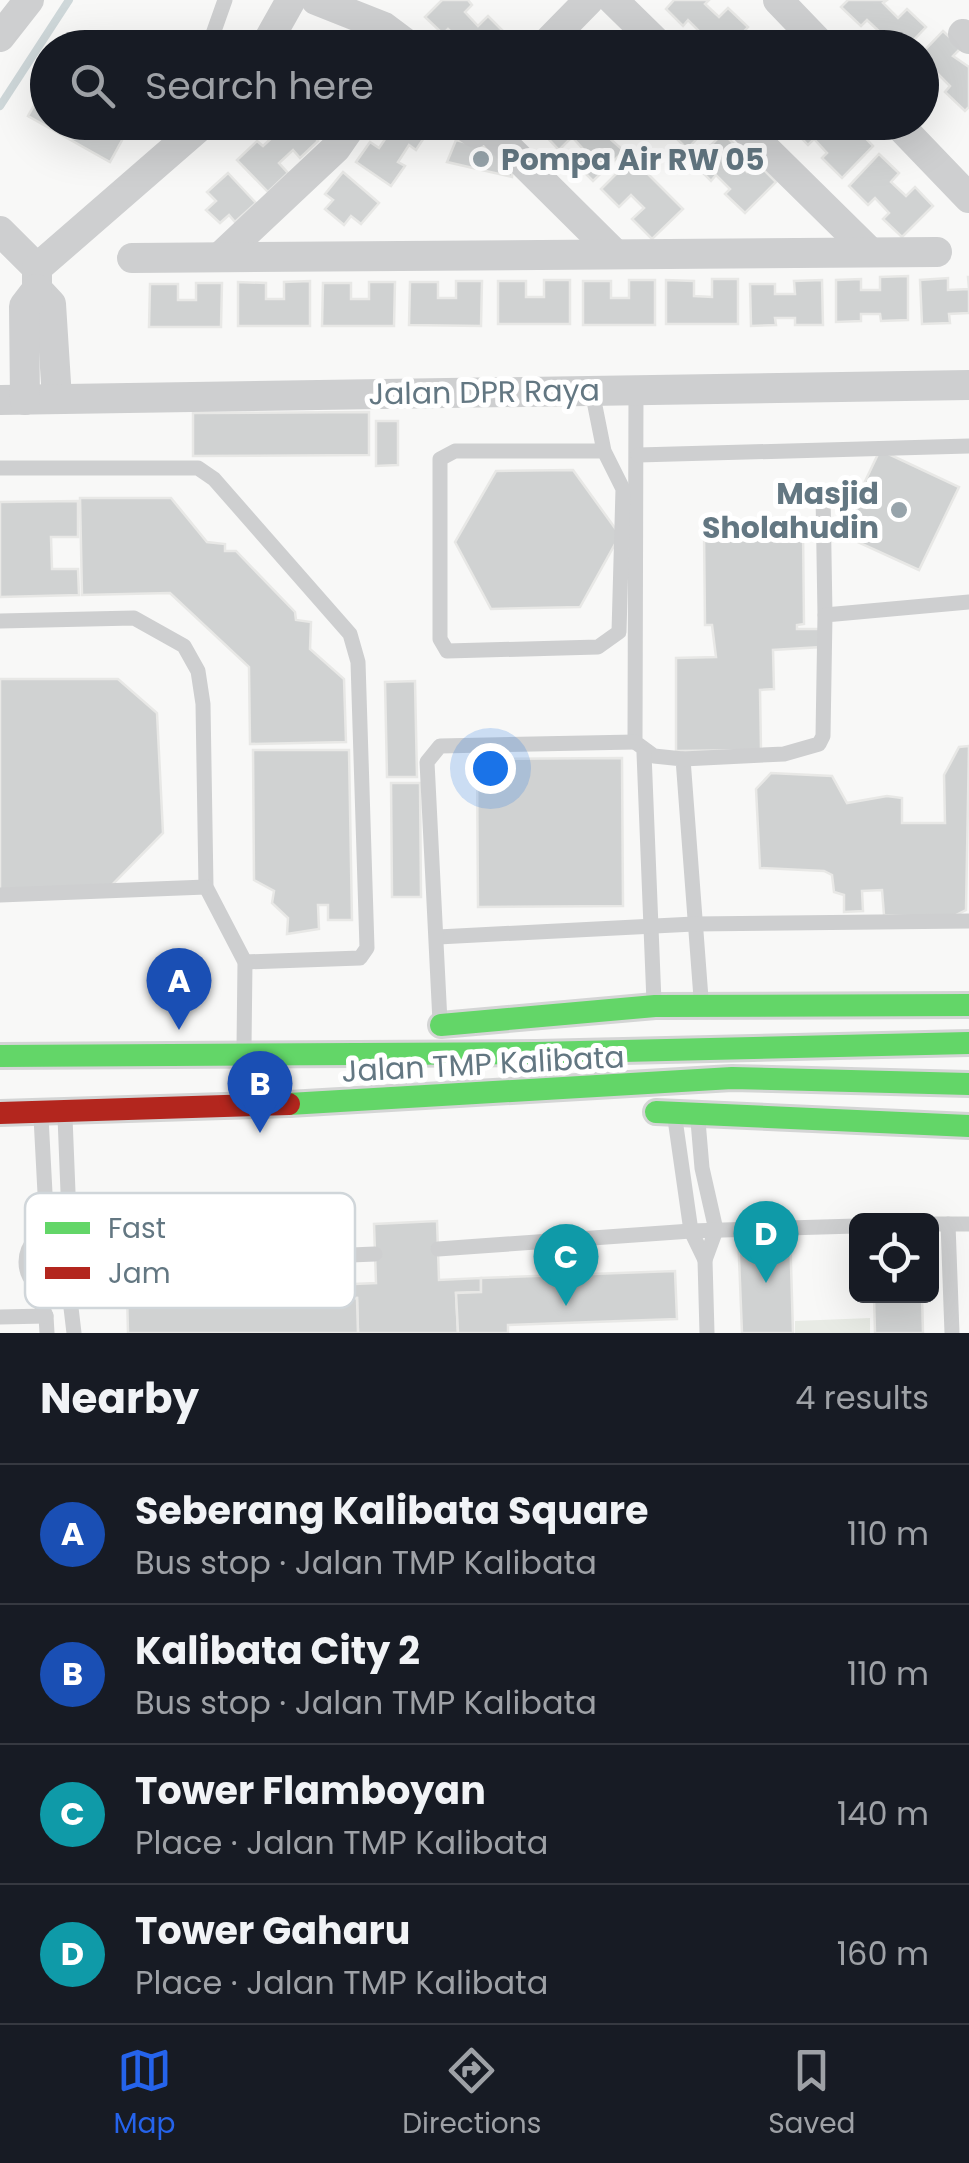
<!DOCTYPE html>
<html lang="en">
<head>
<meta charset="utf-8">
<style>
	body { margin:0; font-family:Poppins,sans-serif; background:#20242c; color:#f1f3f6 }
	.controls { position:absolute; right:30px; bottom:30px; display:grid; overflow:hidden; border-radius:15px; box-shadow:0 10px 40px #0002 }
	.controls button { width:90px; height:90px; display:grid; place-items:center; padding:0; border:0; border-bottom:2px solid #363941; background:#171b24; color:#f1f3f6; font:50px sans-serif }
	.you { position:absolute; left:490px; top:768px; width:35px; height:35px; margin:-25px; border:8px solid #fff; border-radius:50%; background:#1a73e8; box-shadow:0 0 0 15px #1a73e833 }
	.badge { display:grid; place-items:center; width:65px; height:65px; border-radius:50%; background:#2563eb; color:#fff; font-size:32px; font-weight:700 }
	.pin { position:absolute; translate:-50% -82px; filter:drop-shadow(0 2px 5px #0008) }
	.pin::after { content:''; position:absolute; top:52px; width:35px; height:30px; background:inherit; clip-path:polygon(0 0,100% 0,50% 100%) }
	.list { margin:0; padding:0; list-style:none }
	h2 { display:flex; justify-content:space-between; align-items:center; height:130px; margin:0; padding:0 40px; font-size:42px }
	h2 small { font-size:32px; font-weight:400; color:#9ea1a6 }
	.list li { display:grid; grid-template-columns:65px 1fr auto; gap:30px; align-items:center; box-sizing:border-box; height:140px; padding:0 40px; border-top:2px solid #363941 }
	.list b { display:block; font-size:38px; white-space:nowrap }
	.list p { margin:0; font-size:32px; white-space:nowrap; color:#9ea1a6 }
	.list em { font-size:32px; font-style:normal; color:#9ea1a6 }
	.icon { flex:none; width:55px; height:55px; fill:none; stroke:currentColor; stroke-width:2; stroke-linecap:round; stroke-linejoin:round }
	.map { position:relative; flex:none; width:969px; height:1333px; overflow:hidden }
	.search { position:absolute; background:#171b24; box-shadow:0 10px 40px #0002; left:30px; right:30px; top:30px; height:110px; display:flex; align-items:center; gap:25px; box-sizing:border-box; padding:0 35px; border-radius:55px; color:#9ea1a6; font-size:38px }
	.sheet { height:690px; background:#171b24 }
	nav { display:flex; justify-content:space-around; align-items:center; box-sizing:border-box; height:140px; border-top:2px solid #363941; background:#171b24; font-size:28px; color:#9ea1a6 }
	nav a { display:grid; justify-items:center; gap:5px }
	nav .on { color:#2563eb }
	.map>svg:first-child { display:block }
</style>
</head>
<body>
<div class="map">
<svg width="969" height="1333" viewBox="0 0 969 1333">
	<rect width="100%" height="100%" fill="#f8f8f7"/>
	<polygon fill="#e8ebe5" points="870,1318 870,1333 795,1333 795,1321"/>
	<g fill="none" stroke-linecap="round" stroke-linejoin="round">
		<polyline stroke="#ced7d9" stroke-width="8" points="0,106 69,0"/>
	</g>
	<g fill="#d0d2d2" stroke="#e8e8e6" stroke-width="2.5">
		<polygon points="442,0 468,0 472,5 465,12 478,26 488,16 508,36 496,48 457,48 462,42 448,29 443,34 425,17"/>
		<polygon points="674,0 709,0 705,4 719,17 728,8 748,27 728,48 705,48 697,40 702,34 688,20 683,26 666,9"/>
		<polygon points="848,0 887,0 883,3 898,18 907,9 926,27 906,48 883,48 876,40 882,34 867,20 861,26 841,7"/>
		<polygon points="943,31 961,48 953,56 969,67 969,107 965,111 945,92 950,86 937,73 931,78 922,69 922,53"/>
		<polygon points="618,32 628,42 635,36 647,48 602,48"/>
		<polygon points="74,34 98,48 66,48"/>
		<polygon points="48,81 48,122 132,122 110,162 28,116"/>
		<polygon points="276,122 301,122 318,141 300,158 293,150 279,163 288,173 268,192 237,160 257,141 263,146 277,133 271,127"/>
		<polygon points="380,122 425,122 431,127 416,150 409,145 398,162 405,166 391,186 356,162 370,142 379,148 390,132"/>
		<polygon points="550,122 591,122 624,151 593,181 573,161 584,150 572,137 559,150 541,131"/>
		<polygon points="713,122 687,149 667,129 671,122"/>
		<polygon points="796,122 831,122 844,136 854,126 873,146 842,178 822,158 827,153 814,139 808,145 791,127"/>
		<polygon points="723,133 741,151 733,158 747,172 756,162 776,182 745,213 725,194 730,189 716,175 711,181 693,163"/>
		<polygon points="456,140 514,155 512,177 447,162"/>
		<polygon points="879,154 899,173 891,182 906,196 915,187 933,206 902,237 883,219 889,213 875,198 868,205 849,186"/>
		<polygon points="632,158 683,209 652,239 632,219 644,208 631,195 619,207 601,189"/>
		<polygon points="343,172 379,203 361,224 351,216 344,225 325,209 333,200 325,194"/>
		<polygon points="228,173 256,203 235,222 229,215 220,223 206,210 216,201 207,192"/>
		<polygon points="908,276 908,320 881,321 880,314 861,314 861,321 836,322 836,280 861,279 861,290 880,290 880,277"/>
		<polygon points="968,277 969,277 969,313 949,314 950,323 922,324 920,280 948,278 948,290 969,289"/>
		<polygon points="712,279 738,279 738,324 666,324 666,280 694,281 694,296 712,297"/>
		<polygon points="544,280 570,280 570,324 498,324 498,281 526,281 526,297 544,297"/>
		<polygon points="629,280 655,280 655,325 583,325 583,281 611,281 611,298 629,298"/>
		<polygon points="822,280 823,325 795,325 795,318 775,318 776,325 751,326 750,284 775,284 775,294 795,294 794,281"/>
		<polygon points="310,281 310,326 238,326 238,282 266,283 266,299 284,299 284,282"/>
		<polygon points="456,281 482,281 481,326 409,325 410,282 438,282 438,298 456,298"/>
		<polygon points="369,282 395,282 394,326 322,326 323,283 351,283 351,299 369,299"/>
		<polygon points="196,283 222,283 221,327 149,327 150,284 178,284 178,300 196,300"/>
		<polygon points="369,412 369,455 193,456 193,413"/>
		<polygon points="376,421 398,421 398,465 376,466"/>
		<polygon points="880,450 959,487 919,570 840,534"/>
		<polygon points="573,470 620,535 580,607 491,609 455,542 496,471"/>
		<polygon points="80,498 171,498 207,542 225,544 225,551 236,551 295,612 296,620 311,622 310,649 344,679 346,742 250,744 249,667 170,593 82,595"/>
		<polygon points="78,501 78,537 51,537 52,569 78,569 79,595 0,597 0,502"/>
		<polygon points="803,530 804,624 797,625 797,629 821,629 821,647 773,650 774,689 760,690 761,750 676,751 676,658 716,657 712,625 705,625 704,531"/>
		<polygon points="0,679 118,679 157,713 163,833 111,886 0,890"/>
		<polygon points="415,681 417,777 387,777 385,682"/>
		<polygon points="969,746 966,910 950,918 884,915 882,890 862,891 863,911 844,912 844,895 834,892 832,875 824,871 760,868 756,789 771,773 832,776 847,803 887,796 902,798 902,823 945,823 944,775 959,747"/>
		<polygon points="253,750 349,750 352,920 328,920 328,905 318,905 319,929 287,934 288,918 272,903 274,891 254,880"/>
		<polygon points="622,758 623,906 478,907 477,759"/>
		<polygon points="391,783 420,783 421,897 392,897"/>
		<polygon points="437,1221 439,1280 481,1278 481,1292 456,1293 458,1333 358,1333 357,1298 332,1299 331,1285 376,1283 374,1224"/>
		<polygon points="790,1230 793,1333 742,1333 738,1232"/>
		<polygon points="675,1271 677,1319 508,1325 508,1333 458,1333 456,1293 481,1292 481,1278"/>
		<polygon points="331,1285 332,1299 357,1298 358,1333 128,1333 127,1293"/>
		<polygon points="874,1296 922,1296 923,1333 875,1333"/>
	</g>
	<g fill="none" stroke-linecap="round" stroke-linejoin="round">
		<defs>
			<g id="fast">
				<polyline points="441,1025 655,1006 969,1005"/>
				<polyline points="0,1056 536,1053 969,1043"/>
				<polyline points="289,1104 732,1078 969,1084"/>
				<polyline points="656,1112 969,1126"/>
			</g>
			<polyline id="jam" points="0,1113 289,1104"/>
		</defs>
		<use href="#fast" stroke="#d4d5d5" stroke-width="28"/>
		<use href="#jam" stroke="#d4d5d5" stroke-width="28"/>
		<g stroke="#cecfd0" stroke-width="15">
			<polyline points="208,48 225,0"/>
			<polyline points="636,390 635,742 654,756 683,759 701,998"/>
			<polyline points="592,391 604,451 623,489 619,632 598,647 447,651 440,639 440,459 455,451 604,451"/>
			<polyline points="638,455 969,446"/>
			<polyline points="0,468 198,468 214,479 350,634 358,662 367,948 360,958 245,962"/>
			<polyline points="823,494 825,615"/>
			<polyline points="0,621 134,618 184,646 198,671 203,704 206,887 245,962 244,1047"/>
			<polyline points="644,753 654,1002"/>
			<polyline points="683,759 784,754 819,744 823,736 825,615 969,602"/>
			<polyline points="0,895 206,887"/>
			<polyline points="438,937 694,924 969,921"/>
			<polyline points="440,1022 427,762 440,746 635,742"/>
			<polyline points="675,1119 691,1231 705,1260"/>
			<polyline points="698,1121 702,1168 716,1230 705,1260 707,1333"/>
			<polyline points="932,1224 969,1224"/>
			<polyline points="948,1224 952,1333"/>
			<circle cx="57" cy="1262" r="31"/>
			<polyline points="64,1232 68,1192 65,1117"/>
			<polyline points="33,1241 45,1193 41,1117"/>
			<polyline points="438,1249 691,1231 856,1226"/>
			<polyline points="89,1266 375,1254"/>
			<polyline points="33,1285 46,1316 47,1333"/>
			<polyline points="69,1291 74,1333"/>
			<polyline points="0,1317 46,1316"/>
		</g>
		<g stroke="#cecfd0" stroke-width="30">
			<polyline points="316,0 384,27 412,48"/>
			<polyline points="613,0 662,48"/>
			<polyline points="778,0 824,48"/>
			<polyline points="963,34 969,39"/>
			<polyline points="0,37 29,0"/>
			<polyline points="264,48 291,0"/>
			<polyline points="542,48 589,0"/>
			<polyline points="459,122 475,133 492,122"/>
			<polyline points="738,122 870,252"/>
			<polyline points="896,122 969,198"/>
			<polyline points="488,128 615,254"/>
			<polyline points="0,231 37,268 37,286"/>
			<polyline points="220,257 336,148 354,122"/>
			<polyline points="132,258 937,252"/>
			<polyline points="37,268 205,122"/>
			<polyline points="37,289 51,304 57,399"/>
			<polyline points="0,400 969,385"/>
			<polyline points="25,400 24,306 37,289"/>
		</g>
		<use href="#fast" stroke="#63d668" stroke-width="22"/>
		<use href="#jam" stroke="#b3261e" stroke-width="22"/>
	</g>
	<g fill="#97a4ab" stroke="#fff" stroke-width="4">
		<circle cx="481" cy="159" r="10"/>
		<circle cx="899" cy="510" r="10"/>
	</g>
	<g text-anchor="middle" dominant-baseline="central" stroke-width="10" stroke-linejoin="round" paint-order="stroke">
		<g font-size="30" font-weight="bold" fill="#637782" stroke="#fff" text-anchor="start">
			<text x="501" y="159">Pompa Air RW 05</text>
			<text x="879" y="493" text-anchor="end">Masjid<tspan x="879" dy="34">Sholahudin</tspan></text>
		</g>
		<g font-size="30" fill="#637782" stroke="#fff">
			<text transform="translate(484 392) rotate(-1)">Jalan DPR Raya</text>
			<text transform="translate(483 1064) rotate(-3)">Jalan TMP Kalibata</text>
		</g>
	</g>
	<rect x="25" y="1193" width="330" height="115" rx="15" fill="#fff" stroke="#d0d6da" stroke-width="2.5"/>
	<rect x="45" y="1222" width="45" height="12" fill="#63d668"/>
	<rect x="45" y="1267" width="45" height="12" fill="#b3261e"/>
	<g font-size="28" fill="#637782">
		<text x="108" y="1238">Fast</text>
		<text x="108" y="1283">Jam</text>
	</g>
</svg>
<div class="controls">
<button><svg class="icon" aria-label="locate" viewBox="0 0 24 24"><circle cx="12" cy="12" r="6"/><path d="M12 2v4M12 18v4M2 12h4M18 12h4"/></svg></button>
</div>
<div class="you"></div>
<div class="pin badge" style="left:179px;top:1030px;background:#1a4fb4">A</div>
<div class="pin badge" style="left:260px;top:1133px;background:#1a4fb4">B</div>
<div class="pin badge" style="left:566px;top:1306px;background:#0f9aa8">C</div>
<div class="pin badge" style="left:766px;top:1283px;background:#0f9aa8">D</div>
<div class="search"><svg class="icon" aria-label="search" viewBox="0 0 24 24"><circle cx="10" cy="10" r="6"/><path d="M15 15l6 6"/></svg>Search here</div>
</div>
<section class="sheet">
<h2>Nearby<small>4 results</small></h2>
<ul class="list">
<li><span class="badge" style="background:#1a4fb4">A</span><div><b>Seberang Kalibata Square</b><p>Bus stop · Jalan TMP Kalibata</p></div><em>110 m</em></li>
<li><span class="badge" style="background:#1a4fb4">B</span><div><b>Kalibata City 2</b><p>Bus stop · Jalan TMP Kalibata</p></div><em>110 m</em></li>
<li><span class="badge" style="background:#0f9aa8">C</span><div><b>Tower Flamboyan</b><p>Place · Jalan TMP Kalibata</p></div><em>140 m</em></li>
<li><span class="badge" style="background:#0f9aa8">D</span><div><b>Tower Gaharu</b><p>Place · Jalan TMP Kalibata</p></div><em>160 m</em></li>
</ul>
</section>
<nav>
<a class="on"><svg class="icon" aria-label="map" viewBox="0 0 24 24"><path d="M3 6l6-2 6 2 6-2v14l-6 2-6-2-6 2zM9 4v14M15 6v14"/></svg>Map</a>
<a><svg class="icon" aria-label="directions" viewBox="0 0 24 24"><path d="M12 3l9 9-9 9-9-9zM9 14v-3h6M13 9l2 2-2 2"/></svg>Directions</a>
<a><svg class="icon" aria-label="saved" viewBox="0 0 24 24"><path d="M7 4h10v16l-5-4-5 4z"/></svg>Saved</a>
</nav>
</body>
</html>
